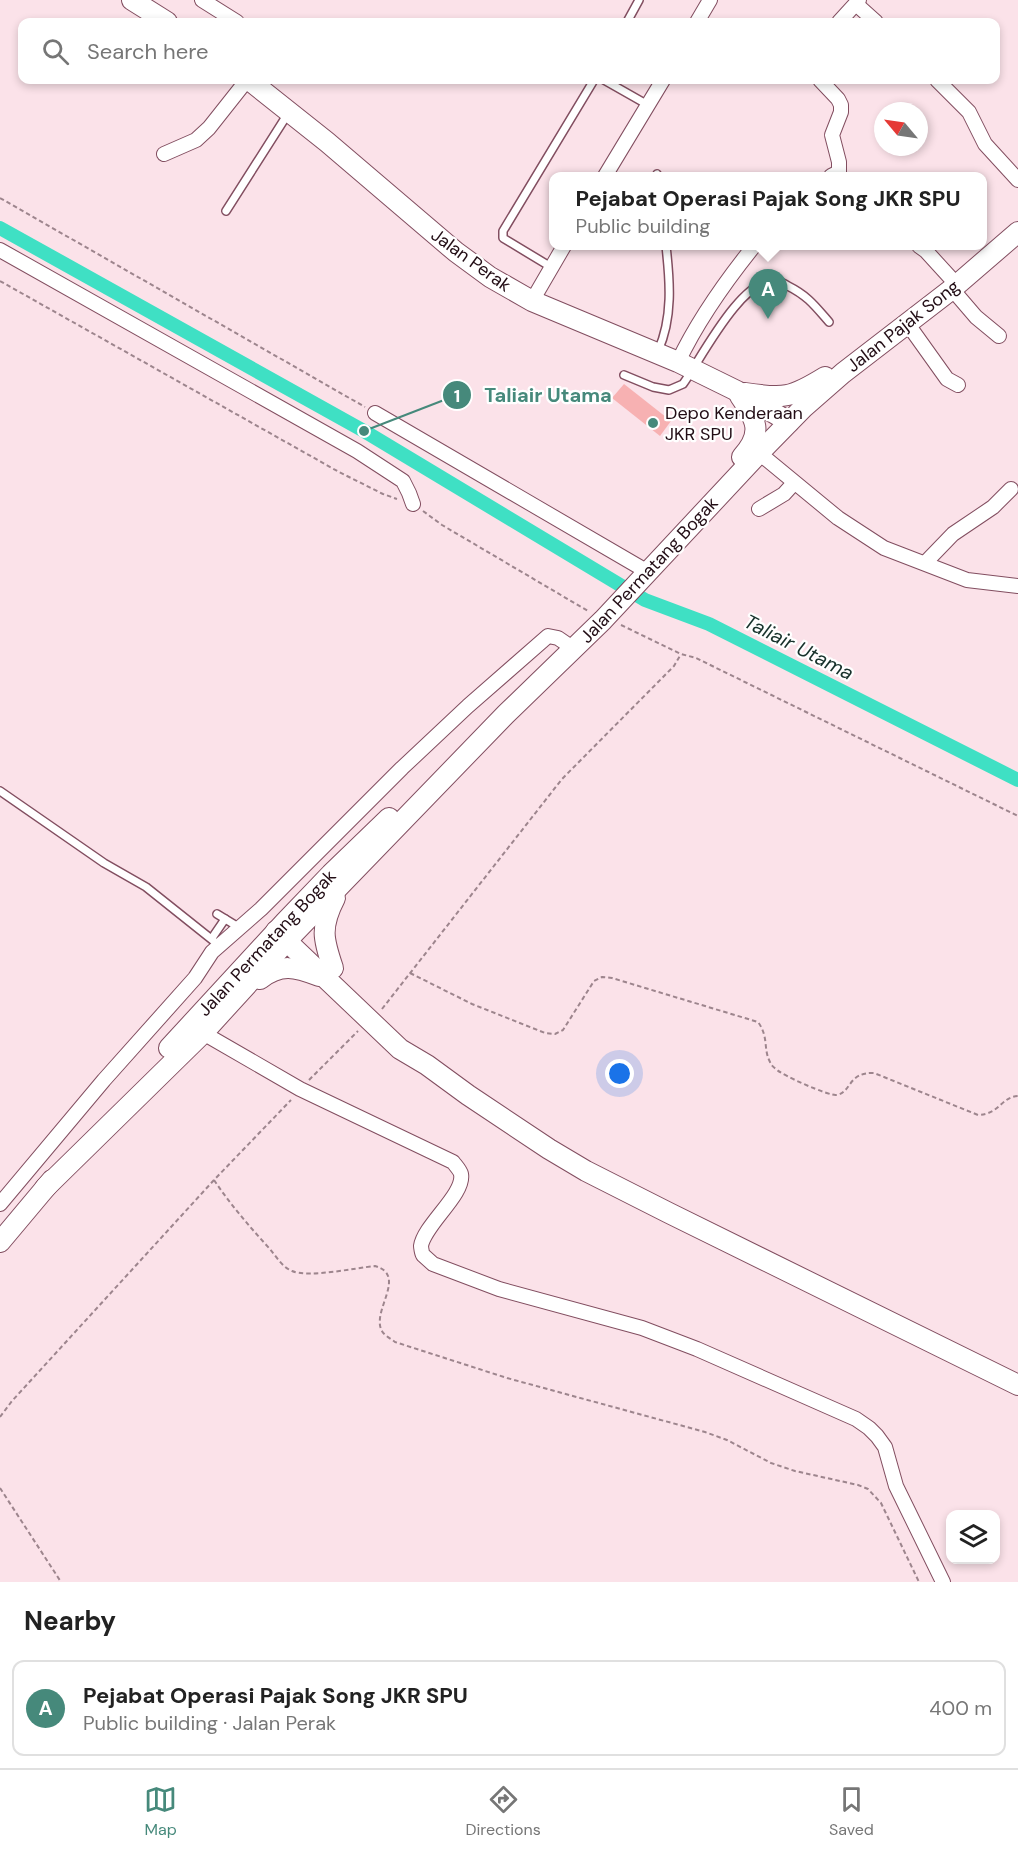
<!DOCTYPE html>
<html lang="en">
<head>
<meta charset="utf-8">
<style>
	body { margin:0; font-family:"DM Sans",sans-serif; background:#f6f6f6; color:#222 }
	.controls { position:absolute; right:18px; bottom:18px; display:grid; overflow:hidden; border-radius:12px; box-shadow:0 3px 9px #0003 }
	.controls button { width:54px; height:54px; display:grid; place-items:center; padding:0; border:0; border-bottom:2px solid #e0e0e0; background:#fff; color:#222; font:30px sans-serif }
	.compass { position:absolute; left:874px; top:102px; width:54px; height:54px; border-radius:50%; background:#fff; box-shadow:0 3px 9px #0003; rotate:299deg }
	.you { position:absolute; left:620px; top:1074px; width:21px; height:21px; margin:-15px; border:4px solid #fff; border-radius:50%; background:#1a73e8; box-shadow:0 0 0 9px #1a73e833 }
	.badge { display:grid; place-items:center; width:39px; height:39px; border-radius:50%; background:#46897b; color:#fff; font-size:20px; font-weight:700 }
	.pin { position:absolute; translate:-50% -50px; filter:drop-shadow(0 2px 3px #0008) }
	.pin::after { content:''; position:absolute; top:32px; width:21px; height:18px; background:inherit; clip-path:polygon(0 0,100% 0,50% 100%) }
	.popup { position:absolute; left:549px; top:172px; width:438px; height:78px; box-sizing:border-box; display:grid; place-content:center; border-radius:12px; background:#fff; filter:drop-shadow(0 2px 4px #0005); font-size:20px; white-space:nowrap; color:#767676 }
	.popup b { font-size:22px; color:#222 }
	.popup::after { content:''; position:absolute; left:50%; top:100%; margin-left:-12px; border:12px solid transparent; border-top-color:#fff }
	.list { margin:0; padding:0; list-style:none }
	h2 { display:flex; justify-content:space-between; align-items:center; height:78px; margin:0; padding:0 24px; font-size:26px }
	h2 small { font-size:20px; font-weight:400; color:#767676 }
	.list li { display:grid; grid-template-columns:39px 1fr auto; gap:18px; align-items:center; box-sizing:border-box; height:96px; margin:0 12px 12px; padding:0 12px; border:2px solid #e0e0e0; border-radius:12px }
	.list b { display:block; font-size:22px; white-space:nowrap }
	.list p { margin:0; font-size:20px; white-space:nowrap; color:#767676 }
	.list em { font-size:20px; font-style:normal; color:#767676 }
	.icon { flex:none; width:33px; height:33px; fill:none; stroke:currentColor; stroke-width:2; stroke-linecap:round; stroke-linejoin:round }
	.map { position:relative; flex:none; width:1018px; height:1582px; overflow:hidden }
	.search { position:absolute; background:#fff; box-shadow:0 3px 9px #0003; left:18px; right:18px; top:18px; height:66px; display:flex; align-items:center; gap:15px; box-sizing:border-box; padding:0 21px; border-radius:12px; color:#767676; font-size:22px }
	.sheet { height:186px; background:#fff }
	nav { display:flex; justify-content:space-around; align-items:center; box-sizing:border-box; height:84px; border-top:2px solid #e0e0e0; background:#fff; font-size:16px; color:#767676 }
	nav a { display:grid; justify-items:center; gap:3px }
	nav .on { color:#46897b }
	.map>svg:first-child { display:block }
</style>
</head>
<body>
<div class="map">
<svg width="1018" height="1582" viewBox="0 0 1018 1582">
	<rect width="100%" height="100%" fill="#fbe2e9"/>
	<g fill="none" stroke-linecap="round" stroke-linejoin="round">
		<polyline stroke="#3fe0c4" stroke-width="14" points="0,228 364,431 645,600 709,624 1018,780"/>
	</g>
	<polygon fill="#f7b1b2" points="624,384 671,421 660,436 612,398"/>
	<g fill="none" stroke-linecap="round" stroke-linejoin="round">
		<defs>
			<g id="lane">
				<polyline points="627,22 639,0"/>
				<polyline points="604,80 648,105"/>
				<polyline points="657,174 658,176"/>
				<polyline points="226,211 289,112"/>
				<polyline points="551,267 503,238 503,231 594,80"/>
				<path d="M658,351C673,318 670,281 666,246"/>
				<path d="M624,375L653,387L669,390L683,384C701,359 741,278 776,280C780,281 785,284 788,286C808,296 815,306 829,322"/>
				<polyline points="0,791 104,863 146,887 220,946"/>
				<polyline points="217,914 240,928"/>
				<polyline points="212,938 225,919"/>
			</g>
			<g id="street">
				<polyline points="202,0 237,22"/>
				<polyline points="856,4 876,22"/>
				<polyline points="697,22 710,0"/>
				<polyline points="839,22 859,0"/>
				<polyline points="820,80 838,99 841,105 841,112 832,135 839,162 839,172 831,176"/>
				<polyline points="937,80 969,112 985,144 1018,180"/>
				<polyline points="164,154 196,140 209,128 247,80"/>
				<polyline points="605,176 663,80"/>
				<polyline points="919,246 926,251 957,285"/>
				<polyline points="0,250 357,451 403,481 409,493 413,504"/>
				<polyline points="952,289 976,317 999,336"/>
				<polyline points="532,301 564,246"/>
				<polyline points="907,323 947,379 958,385"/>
				<path d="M678,362C698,320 725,282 754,246"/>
				<polyline points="375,413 648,572"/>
				<polyline points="759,453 838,518 884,548 967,580 1018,586"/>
				<polyline points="759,509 784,494 794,483"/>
				<polyline points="925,563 953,534 993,507 1011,489"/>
				<path d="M203,1033L300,1089L453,1162C456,1166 460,1170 461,1174C465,1194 424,1225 421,1246C421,1247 422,1254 423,1255L433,1264L499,1289L642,1328L697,1349L856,1419L869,1428L877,1436L885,1447L896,1486L943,1582"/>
				<polyline points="0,1204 104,1080 195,978 212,952 261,909 402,768 468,706 548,636 558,638 574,649"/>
			</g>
			<g id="secondary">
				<polyline points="132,0 167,22"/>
				<polyline points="249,80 327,142 456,252 490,277 532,301 678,362 737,391 789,422"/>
				<path d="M745,393C784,399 791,398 825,377"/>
				<path d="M740,396C756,419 764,433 742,457"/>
				<polyline points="276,931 400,1049 427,1065 468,1095 549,1149 586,1171 669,1213 1018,1385"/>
				<path d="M333,968C323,939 320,927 335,898"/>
				<path d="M260,979C281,963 295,967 319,976"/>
				<polyline points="169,1048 285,922 331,874 389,818"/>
				<polyline points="45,1188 203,1033 295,932 506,714 603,620 759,453 803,408 843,373 952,289 1018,232"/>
				<polyline points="0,1242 52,1180"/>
			</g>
		</defs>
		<use href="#lane" stroke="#824e60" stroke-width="10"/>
		<use href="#street" stroke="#824e60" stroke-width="16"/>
		<use href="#secondary" stroke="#824e60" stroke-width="22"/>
		<g stroke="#9d858d" stroke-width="2" stroke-dasharray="4.5 3" stroke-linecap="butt">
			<polyline points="0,198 365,407"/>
			<polyline points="0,281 339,472 383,494 397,499"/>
			<polyline points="423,511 442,525 588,611"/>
			<polyline points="621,625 681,654 696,658 1018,816"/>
			<path d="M410,973L472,1004L545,1033L555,1034L563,1030L594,981L602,977L612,978L758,1022C769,1037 763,1049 770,1062C771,1065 773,1067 776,1069C781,1075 829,1096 836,1095C852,1093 847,1072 874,1073L978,1115C1000,1114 1001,1097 1018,1096"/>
			<polyline points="382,1009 562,779 674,666 681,654"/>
			<polyline points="309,1080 358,1031"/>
			<path d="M214,1180C230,1204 249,1226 269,1248C276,1256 282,1267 292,1271C309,1278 355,1268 375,1266C407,1275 373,1309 381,1329C383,1335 390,1338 395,1342L507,1378L705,1432L727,1440L771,1463L795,1471L858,1485L868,1489L881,1503L919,1582"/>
			<polyline points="0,1417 12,1401 214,1180 291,1100"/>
			<polyline points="0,1488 61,1582"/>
		</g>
		<use href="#lane" stroke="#fff" stroke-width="7"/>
		<use href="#street" stroke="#fff" stroke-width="14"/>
		<use href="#secondary" stroke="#fff" stroke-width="20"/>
	</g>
	<circle fill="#46897b" stroke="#fff" stroke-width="2" cx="653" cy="423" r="6"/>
	<g text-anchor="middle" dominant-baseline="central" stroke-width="4.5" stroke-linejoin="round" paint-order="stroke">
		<g font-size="18" fill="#220d15" stroke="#fff">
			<text transform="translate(471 260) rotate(36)">Jalan Perak</text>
			<text transform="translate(903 326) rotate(-38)">Jalan Pajak Song</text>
			<text transform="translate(649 570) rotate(-47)">Jalan Permatang Bogak</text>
			<text transform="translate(267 943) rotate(-47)">Jalan Permatang Bogak</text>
		</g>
		<g font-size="18" fill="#220d15" stroke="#fff" text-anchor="start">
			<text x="665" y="413">Depo Kenderaan<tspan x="665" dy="21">JKR SPU</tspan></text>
		</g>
		<g font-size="20" font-style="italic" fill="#18322c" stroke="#fff">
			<text transform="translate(799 647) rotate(27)">Taliair Utama</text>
		</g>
	</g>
	<path fill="none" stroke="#46897b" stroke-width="2" d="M364 431L457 395"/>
	<g fill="#46897b" stroke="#fff" stroke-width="2">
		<circle cx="364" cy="431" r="6"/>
		<circle cx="457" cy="395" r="15"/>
	</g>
	<g font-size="18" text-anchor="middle" font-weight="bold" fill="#fff">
		<text x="457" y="402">1</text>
	</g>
	<g font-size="20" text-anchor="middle" font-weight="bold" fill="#46897b" stroke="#fff" stroke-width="4.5" stroke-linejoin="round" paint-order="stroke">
		<text x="548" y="402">Taliair Utama</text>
	</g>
</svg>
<div class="controls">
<button><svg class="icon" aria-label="layers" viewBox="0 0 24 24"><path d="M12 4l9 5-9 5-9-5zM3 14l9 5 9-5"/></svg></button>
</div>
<svg class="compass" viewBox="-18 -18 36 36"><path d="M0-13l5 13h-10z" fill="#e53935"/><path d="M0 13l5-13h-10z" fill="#767676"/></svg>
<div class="you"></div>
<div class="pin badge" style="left:768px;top:319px">A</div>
<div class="popup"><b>Pejabat Operasi Pajak Song JKR SPU</b>Public building</div>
<div class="search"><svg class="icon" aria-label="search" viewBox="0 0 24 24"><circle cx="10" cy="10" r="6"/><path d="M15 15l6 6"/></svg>Search here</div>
</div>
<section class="sheet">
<h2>Nearby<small></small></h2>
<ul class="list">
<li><span class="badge">A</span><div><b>Pejabat Operasi Pajak Song JKR SPU</b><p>Public building · Jalan Perak</p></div><em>400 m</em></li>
</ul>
</section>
<nav>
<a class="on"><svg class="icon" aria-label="map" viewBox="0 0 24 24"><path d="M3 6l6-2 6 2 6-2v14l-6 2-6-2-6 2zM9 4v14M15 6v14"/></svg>Map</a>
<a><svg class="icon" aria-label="directions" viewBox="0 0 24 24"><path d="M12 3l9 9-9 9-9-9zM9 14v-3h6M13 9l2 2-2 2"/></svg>Directions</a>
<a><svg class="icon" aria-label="saved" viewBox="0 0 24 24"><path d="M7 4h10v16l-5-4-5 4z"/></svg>Saved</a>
</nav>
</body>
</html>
